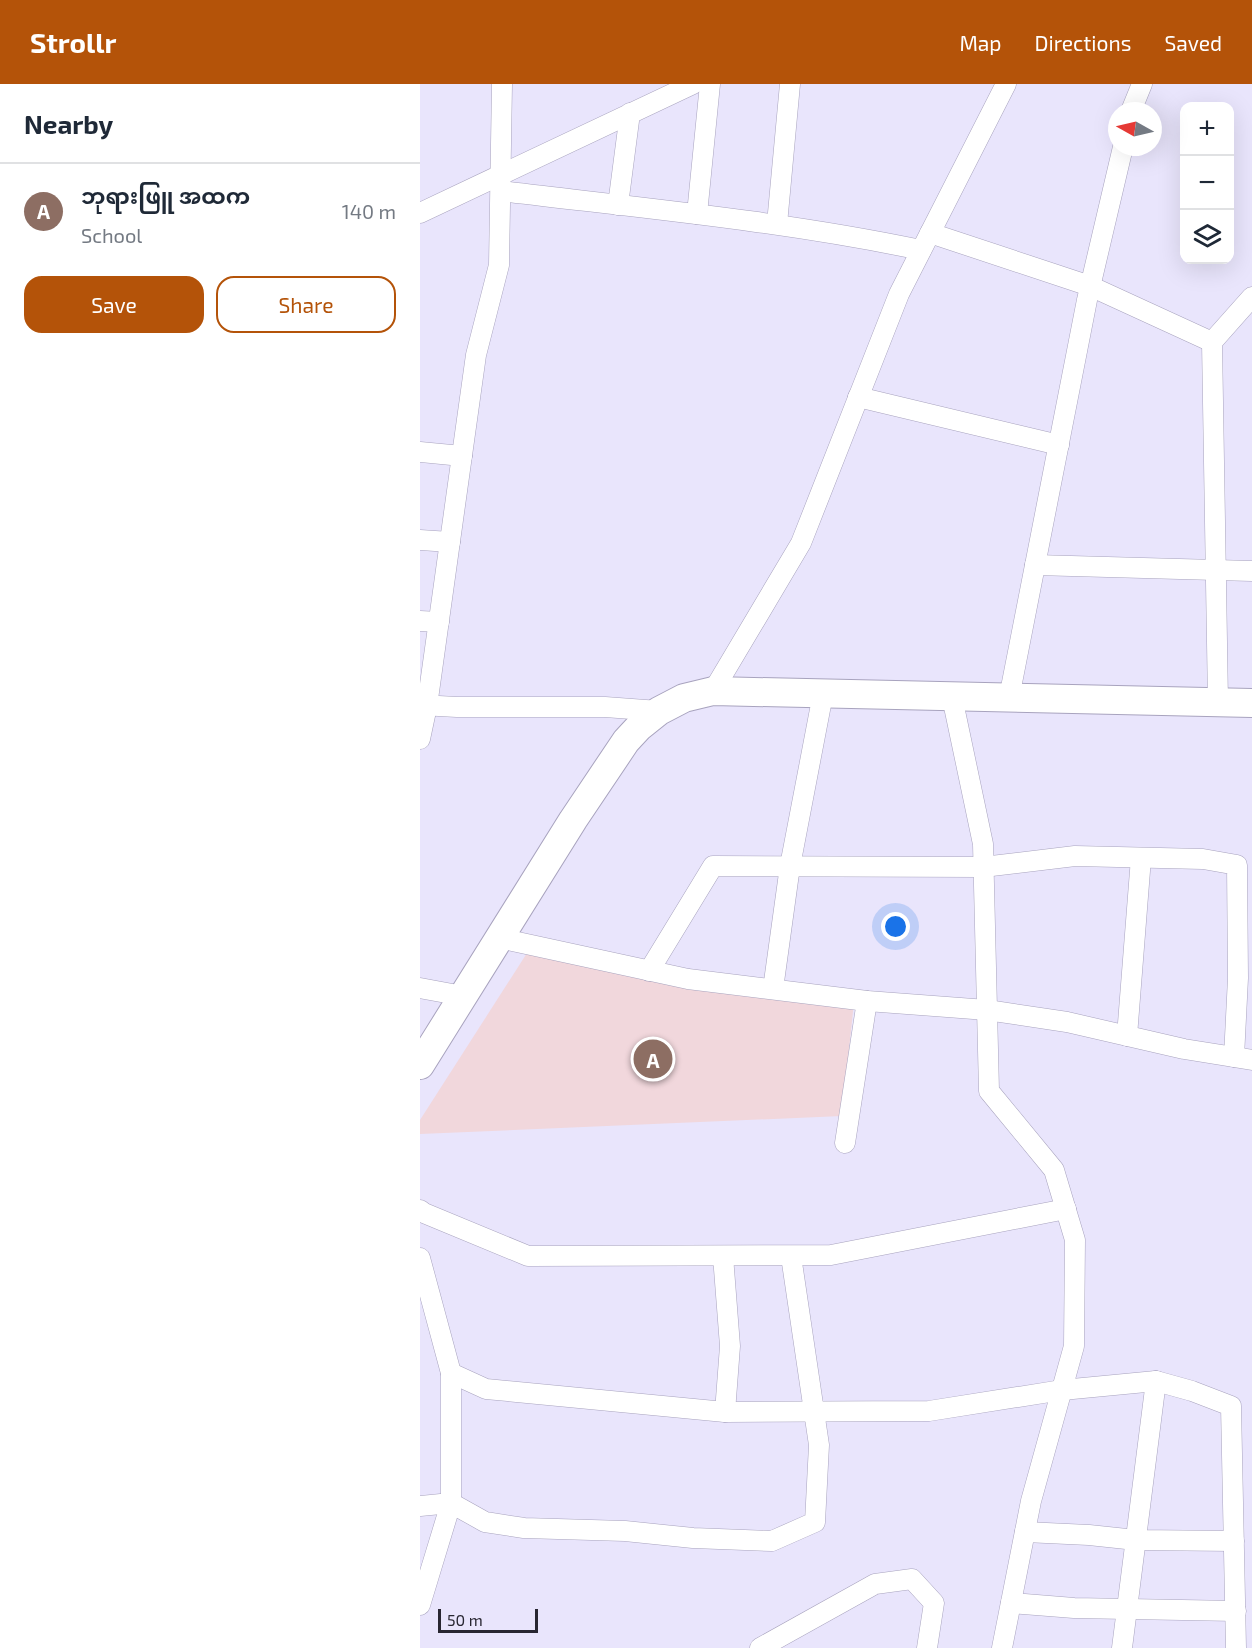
<!DOCTYPE html>
<html lang="en">
<head>
<meta charset="utf-8">
<style>
	body { margin:0; font-family:"Exo 2","Noto Sans Myanmar",sans-serif; background:#f2f2f3; color:#1f2937 }
	.controls { position:absolute; right:18px; top:18px; display:grid; overflow:hidden; border-radius:12px; box-shadow:0 6px 24px #0002 }
	.controls button { width:54px; height:54px; display:grid; place-items:center; padding:0; border:0; border-bottom:2px solid #e0e1e3; background:#fff; color:#1f2937; font:30px sans-serif }
	.compass { position:absolute; left:688px; top:18px; width:54px; height:54px; border-radius:50%; background:#fff; box-shadow:0 6px 24px #0002; rotate:278deg }
	.scale { position:absolute; left:18px; bottom:15px; width:100px; box-sizing:border-box; padding-left:6px; border:3px solid #282631; border-top:0; font-size:16px; line-height:21px; white-space:nowrap; color:#282631; -webkit-text-stroke:4px #e9e5fc; paint-order:stroke }
	.you { position:absolute; left:476px; top:843px; width:21px; height:21px; margin:-15px; border:4px solid #fff; border-radius:50%; background:#1a73e8; box-shadow:0 0 0 9px #1a73e833 }
	.badge { display:grid; place-items:center; width:39px; height:39px; border-radius:50%; background:#b45309; color:#fff; font-size:20px; font-weight:700 }
	.pin { position:absolute; translate:-50% -50%; border:3px solid #fff; box-shadow:0 2px 6px #0006 }
	.list { margin:0; padding:0; list-style:none }
	h2 { display:flex; justify-content:space-between; align-items:center; height:78px; margin:0; padding:0 24px; font-size:26px }
	h2 small { font-size:20px; font-weight:400; color:#747a83 }
	.list li { display:grid; grid-template-columns:39px 1fr auto; gap:18px; align-items:center; box-sizing:border-box; height:96px; padding:0 24px; border-top:2px solid #e0e1e3 }
	.list b { display:block; font-size:22px; white-space:nowrap }
	.list p { margin:0; font-size:20px; white-space:nowrap; color:#747a83 }
	.list em { font-size:20px; font-style:normal; color:#747a83 }
	.actions { display:flex; gap:12px; padding:18px 24px }
	.actions a { flex:1; padding:14px 0; border:2px solid #b45309; border-radius:18px; text-align:center; font-size:21px; color:#b45309 }
	.actions .main { background:#b45309; color:#fff }
	.icon { flex:none; width:33px; height:33px; fill:none; stroke:currentColor; stroke-width:2; stroke-linecap:round; stroke-linejoin:round }
	.map { position:relative; flex:none; width:832px; height:1564px; overflow:hidden }
	header { display:flex; align-items:center; gap:36px; box-sizing:border-box; height:84px; padding:0 30px; background:#b45309; color:#fff }
	header strong { font-size:28px }
	nav { display:flex; gap:33px; margin-inline-start:auto; font-size:21px }
	main { display:flex }
	aside { flex:1; background:#fff }
	.map>svg:first-child { display:block }
</style>
</head>
<body>
<header>
<strong>Strollr</strong>
<nav><a>Map</a><a>Directions</a><a>Saved</a></nav>
</header>
<main>
<aside>
<h2>Nearby<small></small></h2>
<ul class="list">
<li><span class="badge" style="background:#8d6e63">A</span><div><b>ဘုရားဖြူ အထက</b><p>School</p></div><em>140 m</em></li>
</ul>
<div class="actions"><a class="main">Save</a><a>Share</a></div>
</aside>
<div class="map">
<svg width="832" height="1564" viewBox="0 0 832 1564">
	<rect width="100%" height="100%" fill="#e9e5fc"/>
	<polygon fill="#f1d7dc" points="107,869 434,918 422,1032 0,1050 0,1036"/>
	<g fill="none" stroke-linecap="round" stroke-linejoin="round">
		<defs>
			<g id="minor">
				<polyline points="711,27 722,0"/>
				<path d="M81,107C221,124 363,137 501,166"/>
				<polyline points="198,121 210,29"/>
				<polyline points="0,129 273,0"/>
				<polyline points="277,130 290,0"/>
				<polyline points="357,140 370,0"/>
				<polyline points="510,149 670,202 792,258"/>
				<polyline points="438,313 639,361"/>
				<polyline points="0,368 42,372"/>
				<polyline points="0,456 30,458"/>
				<polyline points="615,481 832,487"/>
				<polyline points="0,537 19,538"/>
				<polyline points="293,607 381,459 479,210 586,0"/>
				<polyline points="532,613 563,760 569,1007 634,1086 655,1156 654,1262 611,1417 582,1564"/>
				<polyline points="589,614 667,216 703,63"/>
				<polyline points="798,618 792,258 832,213"/>
				<polyline points="0,621 37,623 185,623 239,627"/>
				<polyline points="0,655 7,622 56,271 79,181 82,0"/>
				<polyline points="79,854 268,895 447,917 567,926 647,938 764,965 832,976"/>
				<polyline points="229,887 293,782 563,783 655,772 783,775 817,781 818,894 814,973"/>
				<polyline points="0,904 43,912"/>
				<polyline points="353,905 370,782 403,610"/>
				<polyline points="707,952 721,774"/>
				<polyline points="425,1059 447,917"/>
				<polyline points="0,1126 4,1129 108,1172 411,1171 646,1125"/>
				<polyline points="303,1172 310,1262 305,1328"/>
				<polyline points="0,1174 31,1289 31,1419 0,1521"/>
				<polyline points="31,1289 66,1305 305,1328 509,1327 642,1306 736,1297 772,1307 811,1322 816,1564"/>
				<polyline points="0,1422 31,1419 65,1438 104,1444 205,1447 273,1454 352,1457 395,1438 399,1361 371,1172"/>
				<polyline points="605,1448 669,1451 716,1456 814,1457"/>
				<polyline points="591,1519 654,1524 816,1527"/>
				<polyline points="340,1564 455,1500 492,1495 514,1519 507,1564"/>
				<polyline points="702,1564 736,1297"/>
			</g>
			<polyline id="highway" points="0,981 153,736 206,657 219,643 239,627 264,614 293,607 832,619"/>
		</defs>
		<use href="#minor" stroke="#a8a3be" stroke-width="21"/>
		<use href="#highway" stroke="#a8a3be" stroke-width="30"/>
		<use href="#minor" stroke="#fff" stroke-width="20"/>
		<use href="#highway" stroke="#fff" stroke-width="28"/>
	</g>
</svg>
<div class="controls">
<button>+</button>
<button>−</button>
<button><svg class="icon" aria-label="layers" viewBox="0 0 24 24"><path d="M12 4l9 5-9 5-9-5zM3 14l9 5 9-5"/></svg></button>
</div>
<svg class="compass" viewBox="-18 -18 36 36"><path d="M0-13l5 13h-10z" fill="#e53935"/><path d="M0 13l5-13h-10z" fill="#747a83"/></svg>
<div class="scale">50 m</div>
<div class="you"></div>
<div class="pin badge" style="left:233px;top:975px;background:#8d6e63">A</div>
</div>
</main>
</body>
</html>
